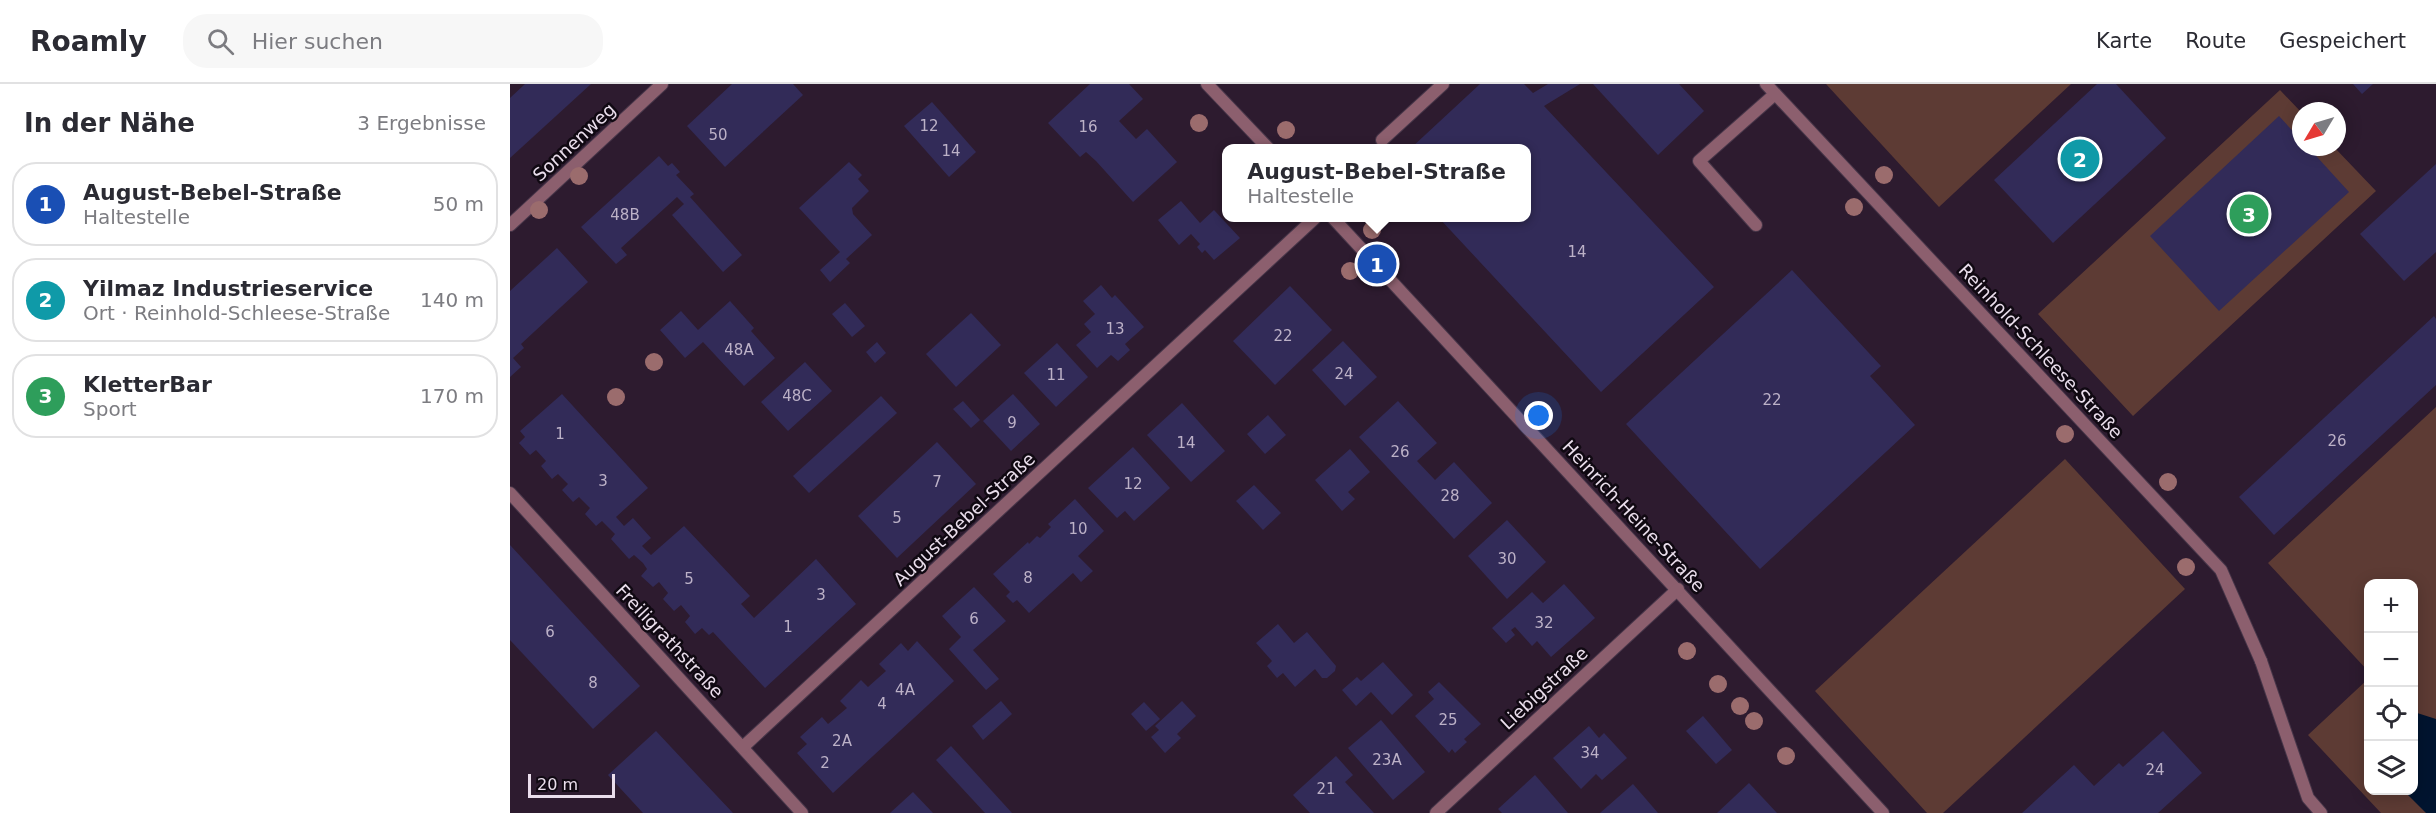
<!DOCTYPE html>
<html lang="de">
<head>
<meta charset="utf-8">
<style>
	body { margin:0; font-family:"DejaVu Sans",sans-serif; background:#f7f7f7; color:#2b2b33 }
	.controls { position:absolute; right:18px; bottom:18px; display:grid; overflow:hidden; border-radius:12px; box-shadow:0 3px 15px #0003 }
	.controls button { width:54px; height:54px; display:grid; place-items:center; padding:0; border:0; border-bottom:2px solid #e1e1e2; background:#fff; color:#2b2b33; font:30px sans-serif }
	.compass { position:absolute; left:1782px; top:18px; width:54px; height:54px; border-radius:50%; background:#fff; box-shadow:0 3px 15px #0003; rotate:232deg }
	.scale { position:absolute; left:18px; bottom:15px; width:87px; box-sizing:border-box; padding-left:6px; border:3px solid #eadeec; border-top:0; font-size:16px; line-height:21px; white-space:nowrap; color:#eadeec; -webkit-text-stroke:4px #100912; paint-order:stroke }
	.you { position:absolute; left:1029px; top:332px; width:21px; height:21px; margin:-15px; border:4px solid #fff; border-radius:50%; background:#1a73e8; box-shadow:0 0 0 9px #1a73e833 }
	.badge { display:grid; place-items:center; width:39px; height:39px; border-radius:50%; background:#ea580c; color:#fff; font-size:20px; font-weight:700 }
	.pin { position:absolute; translate:-50% -50%; border:3px solid #fff; box-shadow:0 2px 6px #0006 }
	.popup { position:absolute; left:712px; top:60px; width:309px; height:78px; box-sizing:border-box; display:grid; place-content:center; border-radius:12px; background:#fff; filter:drop-shadow(0 2px 4px #0005); font-size:20px; white-space:nowrap; color:#7c7c81 }
	.popup b { font-size:22px; color:#2b2b33 }
	.popup::after { content:''; position:absolute; left:50%; top:100%; margin-left:-12px; border:12px solid transparent; border-top-color:#fff }
	.list { margin:0; padding:0; list-style:none }
	h2 { display:flex; justify-content:space-between; align-items:center; height:78px; margin:0; padding:0 24px; font-size:26px }
	h2 small { font-size:20px; font-weight:400; color:#7c7c81 }
	.list li { display:grid; grid-template-columns:39px 1fr auto; gap:18px; align-items:center; box-sizing:border-box; height:84px; margin:0 12px 12px; padding:0 12px; border:2px solid #e1e1e2; border-radius:24px }
	.list b { display:block; font-size:22px; white-space:nowrap }
	.list p { margin:0; font-size:20px; white-space:nowrap; color:#7c7c81 }
	.list em { font-size:20px; font-style:normal; color:#7c7c81 }
	.icon { flex:none; width:33px; height:33px; fill:none; stroke:currentColor; stroke-width:2; stroke-linecap:round; stroke-linejoin:round }
	.map { position:relative; flex:none; width:1926px; height:729px; overflow:hidden }
	header { display:flex; align-items:center; gap:36px; box-sizing:border-box; height:84px; padding:0 30px; background:#fff; border-bottom:2px solid #e1e1e2 }
	header strong { font-size:28px }
	nav { display:flex; gap:33px; margin-inline-start:auto; font-size:21px }
	.search { width:420px; height:54px; background:#f7f7f7; display:flex; align-items:center; gap:15px; box-sizing:border-box; padding:0 21px; border-radius:24px; color:#7c7c81; font-size:22px }
	main { display:flex }
	aside { flex:1; background:#fff }
	.map>svg:first-child { display:block }
</style>
</head>
<body>
<header>
<strong>Roamly</strong>
<div class="search"><svg class="icon" aria-label="search" viewBox="0 0 24 24"><circle cx="10" cy="10" r="6"/><path d="M15 15l6 6"/></svg>Hier suchen</div>
<nav><a>Karte</a><a>Route</a><a>Gespeichert</a></nav>
</header>
<main>
<aside>
<h2>In der Nähe<small>3 Ergebnisse</small></h2>
<ul class="list">
<li><span class="badge" style="background:#1a4fb4">1</span><div><b>August-Bebel-Straße</b><p>Haltestelle</p></div><em>50 m</em></li>
<li><span class="badge" style="background:#0f9aa8">2</span><div><b>Yilmaz Industrieservice</b><p>Ort · Reinhold-Schleese-Straße</p></div><em>140 m</em></li>
<li><span class="badge" style="background:#2e9e5b">3</span><div><b>KletterBar</b><p>Sport</p></div><em>170 m</em></li>
</ul>
</aside>
<div class="map">
<svg width="1926" height="729" viewBox="0 0 1926 729">
	<rect width="100%" height="100%" fill="#2d1b2f"/>
	<g fill="#5d3b34">
		<polygon points="1316,0 1561,0 1429,123"/>
		<polygon points="1770,6 1791,28 1791,63 1824,63 1866,107 1623,332 1528,230"/>
		<polygon points="1926,323 1926,729 1871,729 1798,651 1858,595 1858,706 1904,706 1904,500 1858,500 1858,587 1758,479"/>
		<polygon points="1555,375 1675,505 1433,729 1417,729 1305,607"/>
	</g>
	<polygon fill="#00142f" points="1904,628 1926,635 1926,729 1916,729 1894,707 1904,706"/>
	<g fill="#322b58">
		<polygon points="15,0 81,0 0,74 0,14"/>
		<polygon points="222,0 283,0 293,11 215,83 177,42"/>
		<polygon points="580,0 619,0 633,15 609,37 626,55 637,45 667,78 623,118 586,77 576,68 570,73 538,39"/>
		<polygon points="970,0 1014,0 1023,9 1038,0 1070,0 1034,22 1204,203 1091,308 929,134 1017,134 1017,64 901,64"/>
		<polygon points="1083,0 1169,0 1194,27 1148,71"/>
		<polygon points="1587,0 1606,0 1656,54 1543,159 1484,96"/>
		<polygon points="1843,0 1863,0 1852,10"/>
		<polygon points="422,18 466,68 439,93 394,42"/>
		<polygon points="1769,32 1791,56 1791,63 1798,63 1839,108 1709,227 1640,152"/>
		<polygon points="149,72 158,82 162,79 170,88 166,91 184,110 180,113 232,171 213,188 162,131 174,120 167,113 111,164 117,171 106,180 71,143"/>
		<polygon points="339,78 352,91 348,95 359,107 342,124 343,130 362,151 336,175 340,179 320,198 310,186 330,168 289,124"/>
		<polygon points="1926,80 1926,168 1894,197 1850,150"/>
		<polygon points="671,117 690,139 704,126 730,154 704,176 695,166 692,169 687,163 690,160 681,150 669,161 648,136"/>
		<polygon points="47,164 78,198 11,260 14,264 3,274 11,283 0,293 0,207"/>
		<polygon points="1282,186 1371,282 1360,292 1405,341 1250,485 1116,340"/>
		<polygon points="591,201 602,214 605,211 634,243 615,260 620,266 608,277 601,271 587,284 566,261 581,248 574,240 585,230 573,217"/>
		<polygon points="780,202 822,246 765,301 723,257"/>
		<polygon points="220,217 244,244 241,247 265,274 234,302 193,258 175,274 150,246 171,227 188,246"/>
		<polygon points="335,219 355,242 342,253 322,230"/>
		<polygon points="461,229 491,261 446,303 416,270"/>
		<polygon points="1924,232 1926,235 1926,301 1764,451 1729,413"/>
		<polygon points="833,257 867,293 835,322 802,286"/>
		<polygon points="367,258 376,269 365,279 356,268"/>
		<polygon points="547,259 578,293 546,323 514,289"/>
		<polygon points="295,278 322,307 278,347 251,318"/>
		<polygon points="52,310 138,404 106,433 114,442 123,434 141,454 132,462 141,471 174,442 240,512 231,520 244,534 306,475 346,520 255,604 203,548 199,551 192,544 185,550 175,538 180,532 171,521 164,527 153,515 158,509 149,498 143,503 131,492 137,485 133,479 124,471 119,475 101,455 105,450 92,437 86,442 75,430 80,424 69,413 63,418 52,406 58,400 48,390 42,395 31,382 36,377 26,366 20,371 9,359 15,353 10,347"/>
		<polygon points="503,310 530,340 501,367 473,337"/>
		<polygon points="371,312 387,329 299,409 283,392"/>
		<polygon points="453,317 470,336 461,344 443,325"/>
		<polygon points="888,317 927,359 907,377 925,396 944,378 982,419 944,455 849,353"/>
		<polygon points="672,319 715,367 681,398 637,351"/>
		<polygon points="758,331 776,351 755,370 737,350"/>
		<polygon points="427,358 466,400 387,474 348,432"/>
		<polygon points="623,363 660,404 624,437 615,427 607,434 578,404"/>
		<polygon points="840,365 860,388 838,408 845,415 832,427 805,396"/>
		<polygon points="744,401 771,429 753,446 726,417"/>
		<polygon points="565,415 594,447 568,472 583,487 571,498 563,489 519,529 507,516 503,519 496,512 500,508 483,490 518,458 519,460 527,452 530,454 541,443 538,440"/>
		<polygon points="997,436 1036,478 997,515 958,472"/>
		<polygon points="0,461 130,602 83,645 0,556"/>
		<polygon points="1054,500 1085,534 1041,573 1027,557 1022,562 1005,543 1001,546 1005,551 996,559 982,544 1022,508 1033,519"/>
		<polygon points="464,503 496,537 463,566 489,595 476,606 439,565 451,553 432,532"/>
		<polygon points="768,540 784,559 797,548 826,582 825,587 817,594 812,594 805,585 785,603 773,589 767,594 757,582 762,577 746,559"/>
		<polygon points="407,557 444,597 323,709 287,669 297,660 290,653 312,633 318,640 337,624 330,617 351,596 358,603 376,587 369,580 391,559 398,567"/>
		<polygon points="873,578 903,611 882,631 861,608 846,622 832,606 847,593 851,597"/>
		<polygon points="929,598 971,640 954,655 957,658 945,669 942,665 939,669 905,632 924,615 918,608"/>
		<polygon points="491,617 502,630 473,656 462,642"/>
		<polygon points="672,617 686,632 667,650 671,654 655,669 641,653 649,646 645,642"/>
		<polygon points="634,618 650,635 636,647 621,630"/>
		<polygon points="1193,632 1222,666 1206,680 1176,647"/>
		<polygon points="871,636 915,688 883,716 838,664"/>
		<polygon points="1079,642 1089,654 1094,649 1117,674 1092,696 1086,690 1071,705 1043,674"/>
		<polygon points="146,647 189,693 223,729 133,729 98,691"/>
		<polygon points="1653,647 1692,689 1648,729 1512,729 1564,681 1584,702 1609,679 1613,683"/>
		<polygon points="441,662 502,729 475,729 426,676"/>
		<polygon points="826,672 843,691 835,698 864,729 800,729 783,711"/>
		<polygon points="1025,691 1045,714 1058,729 992,729 988,725"/>
		<polygon points="1239,699 1267,729 1207,729"/>
		<polygon points="1123,700 1148,729 1090,729"/>
		<polygon points="403,708 423,729 380,729"/>
	</g>
	<g fill="none" stroke-linecap="round" stroke-linejoin="round">
		<defs>
			<g id="service">
				<polyline points="872,56 933,0"/>
				<polyline points="1246,141 1189,77 1265,10"/>
				<polyline points="1751,577 1798,714 1811,729"/>
			</g>
			<g id="minor">
				<polyline points="697,0 758,64"/>
				<polyline points="1256,0 1711,486 1751,577"/>
				<polyline points="823,134 1373,729"/>
				<polyline points="0,141 152,0"/>
				<polyline points="0,409 292,729"/>
				<polyline points="233,663 805,134"/>
				<polyline points="926,729 1168,505"/>
			</g>
		</defs>
		<use href="#service" stroke="#473649" stroke-width="14"/>
		<use href="#minor" stroke="#473649" stroke-width="14"/>
		<use href="#service" stroke="#8c5f6e" stroke-width="12"/>
		<use href="#minor" stroke="#8c5f6e" stroke-width="12"/>
	</g>
	<g fill="#9b6c6d">
		<circle cx="689" cy="39" r="9"/>
		<circle cx="776" cy="46" r="9"/>
		<circle cx="1374" cy="91" r="9"/>
		<circle cx="69" cy="92" r="9"/>
		<circle cx="1344" cy="123" r="9"/>
		<circle cx="29" cy="126" r="9"/>
		<circle cx="862" cy="146" r="9"/>
		<circle cx="840" cy="187" r="9"/>
		<circle cx="144" cy="278" r="9"/>
		<circle cx="106" cy="313" r="9"/>
		<circle cx="1555" cy="350" r="9"/>
		<circle cx="1658" cy="398" r="9"/>
		<circle cx="1676" cy="483" r="9"/>
		<circle cx="1177" cy="567" r="9"/>
		<circle cx="1208" cy="600" r="9"/>
		<circle cx="1230" cy="622" r="9"/>
		<circle cx="1244" cy="637" r="9"/>
		<circle cx="1276" cy="672" r="9"/>
	</g>
	<g text-anchor="middle" dominant-baseline="central" stroke-width="5" stroke-linejoin="round" paint-order="stroke">
		<g font-size="15" fill="#bcb1c7">
			<text x="419" y="42">12</text>
			<text x="578" y="43">16</text>
			<text x="208" y="51">50</text>
			<text x="441" y="67">14</text>
			<text x="115" y="131">48B</text>
			<text x="1067" y="168">14</text>
			<text x="605" y="245">13</text>
			<text x="773" y="252">22</text>
			<text x="229" y="266">48A</text>
			<text x="834" y="290">24</text>
			<text x="546" y="291">11</text>
			<text x="287" y="312">48C</text>
			<text x="1262" y="316">22</text>
			<text x="502" y="339">9</text>
			<text x="50" y="350">1</text>
			<text x="1827" y="357">26</text>
			<text x="676" y="359">14</text>
			<text x="890" y="368">26</text>
			<text x="93" y="397">3</text>
			<text x="427" y="398">7</text>
			<text x="623" y="400">12</text>
			<text x="940" y="412">28</text>
			<text x="387" y="434">5</text>
			<text x="568" y="445">10</text>
			<text x="997" y="475">30</text>
			<text x="518" y="494">8</text>
			<text x="179" y="495">5</text>
			<text x="311" y="511">3</text>
			<text x="464" y="535">6</text>
			<text x="1034" y="539">32</text>
			<text x="278" y="543">1</text>
			<text x="40" y="548">6</text>
			<text x="83" y="599">8</text>
			<text x="395" y="606">4A</text>
			<text x="372" y="620">4</text>
			<text x="938" y="636">25</text>
			<text x="332" y="657">2A</text>
			<text x="1080" y="669">34</text>
			<text x="877" y="676">23A</text>
			<text x="315" y="679">2</text>
			<text x="1645" y="686">24</text>
			<text x="816" y="705">21</text>
		</g>
		<g font-size="18" fill="#eadeec" stroke="#100912">
			<text transform="translate(64 58) rotate(-43)">Sonnenweg</text>
			<text transform="translate(1531 267) rotate(47)">Reinhold-Schleese-Straße</text>
			<text transform="translate(1124 432) rotate(47)">Heinrich-Heine-Straße</text>
			<text transform="translate(454 435) rotate(-43)">August-Bebel-Straße</text>
			<text transform="translate(160 557) rotate(47)">Freiligrathstraße</text>
			<text transform="translate(1034 604) rotate(-43)">Liebigstraße</text>
		</g>
	</g>
</svg>
<div class="controls">
<button>+</button>
<button>−</button>
<button><svg class="icon" aria-label="locate" viewBox="0 0 24 24"><circle cx="12" cy="12" r="6"/><path d="M12 2v4M12 18v4M2 12h4M18 12h4"/></svg></button>
<button><svg class="icon" aria-label="layers" viewBox="0 0 24 24"><path d="M12 4l9 5-9 5-9-5zM3 14l9 5 9-5"/></svg></button>
</div>
<svg class="compass" viewBox="-18 -18 36 36"><path d="M0-13l5 13h-10z" fill="#e53935"/><path d="M0 13l5-13h-10z" fill="#7c7c81"/></svg>
<div class="scale">20 m</div>
<div class="you"></div>
<div class="pin badge" style="left:867px;top:180px;background:#1a4fb4">1</div>
<div class="popup"><b>August-Bebel-Straße</b>Haltestelle</div>
<div class="pin badge" style="left:1570px;top:75px;background:#0f9aa8">2</div>
<div class="pin badge" style="left:1739px;top:130px;background:#2e9e5b">3</div>
</div>
</main>
</body>
</html>
